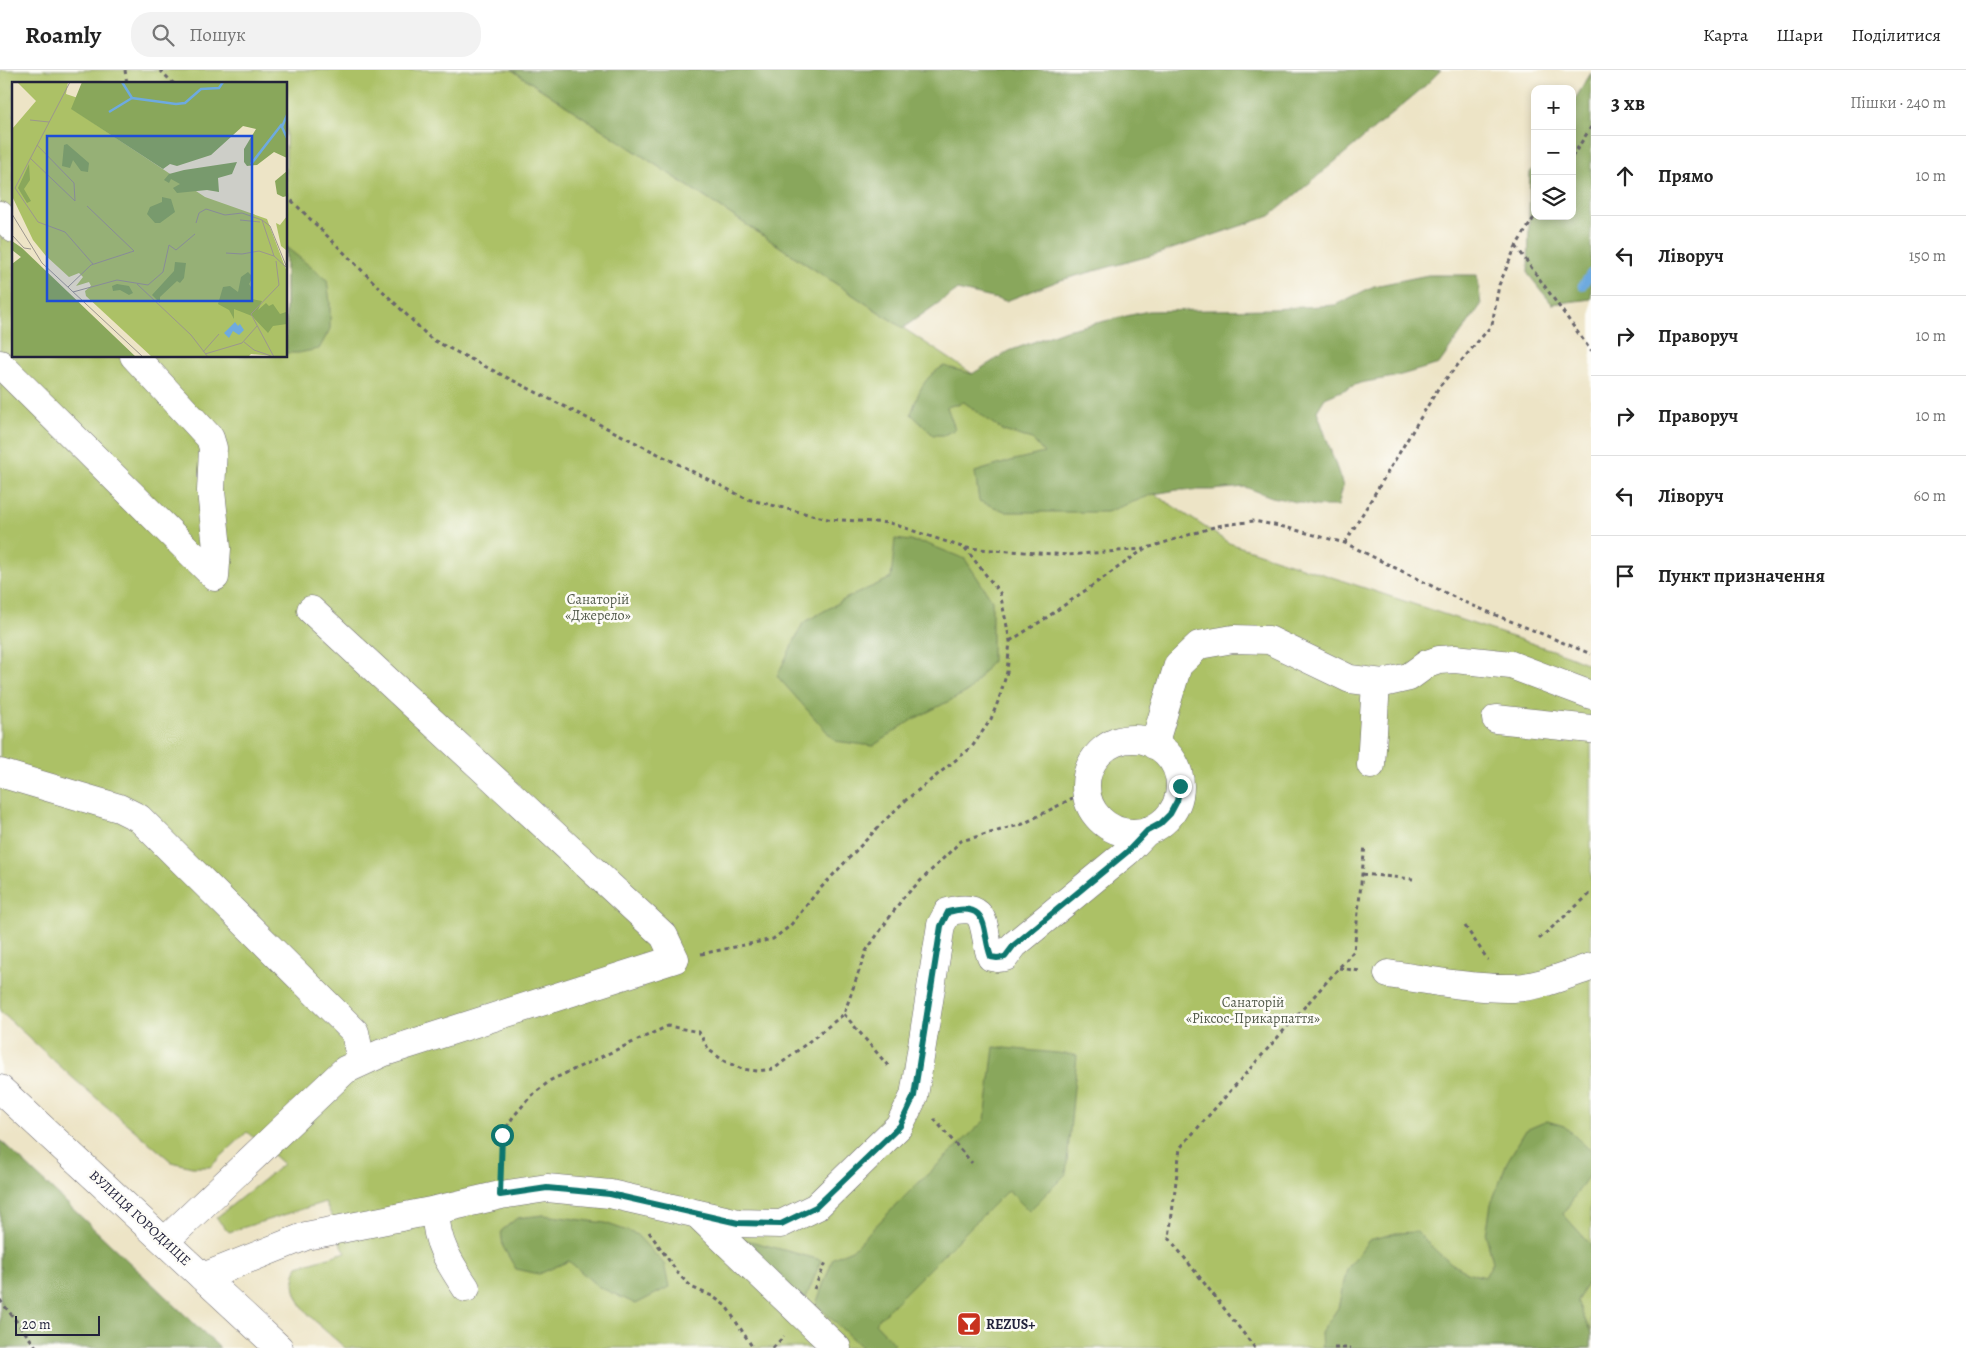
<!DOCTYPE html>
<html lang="uk">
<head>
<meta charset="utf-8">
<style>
	body { margin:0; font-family:Alegreya,serif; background:#f2f2f2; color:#222 }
	.controls { position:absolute; right:15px; top:15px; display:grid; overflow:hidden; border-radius:10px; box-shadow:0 2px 8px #0003 }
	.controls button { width:45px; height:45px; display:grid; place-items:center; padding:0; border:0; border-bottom:1px solid #e0e0e0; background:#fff; color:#222; font:25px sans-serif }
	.scale { position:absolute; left:15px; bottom:12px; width:85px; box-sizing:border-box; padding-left:5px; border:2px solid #22223b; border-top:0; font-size:14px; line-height:18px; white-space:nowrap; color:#22223b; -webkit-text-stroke:4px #fdfcf7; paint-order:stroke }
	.stop { position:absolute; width:15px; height:15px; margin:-11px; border:4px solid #0f766e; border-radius:50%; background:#fff }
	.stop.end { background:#0f766e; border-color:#fff; box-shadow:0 1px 5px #0008 }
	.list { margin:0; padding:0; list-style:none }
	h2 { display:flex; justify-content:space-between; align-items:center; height:65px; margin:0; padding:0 20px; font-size:21px }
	h2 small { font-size:16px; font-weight:400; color:#767676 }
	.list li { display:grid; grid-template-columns:32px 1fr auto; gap:15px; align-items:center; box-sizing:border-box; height:80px; padding:0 20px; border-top:1px solid #e0e0e0 }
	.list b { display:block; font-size:19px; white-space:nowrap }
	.list em { font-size:16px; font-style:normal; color:#767676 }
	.icon { flex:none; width:28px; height:28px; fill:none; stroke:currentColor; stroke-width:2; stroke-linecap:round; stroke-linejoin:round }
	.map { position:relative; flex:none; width:1591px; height:1278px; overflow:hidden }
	header { display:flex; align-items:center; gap:30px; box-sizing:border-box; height:70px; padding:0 25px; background:#fff; border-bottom:1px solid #e0e0e0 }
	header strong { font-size:24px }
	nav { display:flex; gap:28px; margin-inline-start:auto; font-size:18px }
	.search { width:350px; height:45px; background:#f2f2f2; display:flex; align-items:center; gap:12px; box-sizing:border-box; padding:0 18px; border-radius:20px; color:#767676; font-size:19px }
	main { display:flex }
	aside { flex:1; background:#fff }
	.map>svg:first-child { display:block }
</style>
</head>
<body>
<header>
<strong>Roamly</strong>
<div class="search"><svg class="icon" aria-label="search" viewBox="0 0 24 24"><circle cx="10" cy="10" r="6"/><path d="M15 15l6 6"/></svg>Пошук</div>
<nav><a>Карта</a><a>Шари</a><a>Поділитися</a></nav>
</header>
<main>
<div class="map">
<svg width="1591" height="1278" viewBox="0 0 1591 1278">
	<rect width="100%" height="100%" fill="#fdfcf7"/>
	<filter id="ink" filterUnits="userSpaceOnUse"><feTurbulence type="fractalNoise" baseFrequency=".02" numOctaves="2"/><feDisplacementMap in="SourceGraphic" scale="10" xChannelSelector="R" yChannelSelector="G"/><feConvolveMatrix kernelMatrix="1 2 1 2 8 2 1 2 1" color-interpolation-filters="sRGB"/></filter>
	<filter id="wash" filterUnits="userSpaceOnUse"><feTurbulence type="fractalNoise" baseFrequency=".0096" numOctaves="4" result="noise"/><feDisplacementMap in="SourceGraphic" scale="20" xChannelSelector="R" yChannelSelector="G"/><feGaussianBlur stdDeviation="1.12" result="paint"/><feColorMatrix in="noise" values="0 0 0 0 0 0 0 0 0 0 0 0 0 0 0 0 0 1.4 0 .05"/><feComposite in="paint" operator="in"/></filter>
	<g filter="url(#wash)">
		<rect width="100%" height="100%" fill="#ede4c6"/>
		<path fill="#acc166" stroke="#677250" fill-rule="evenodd" d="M0,0H512L1229,473L1564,584L1591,595V1278H345C323,1257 281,1231 298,1196L346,1182L337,1168L341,1166L325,1132L229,1162L216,1148L283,1094L247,1062L210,1097H192L172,1092L74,1009L0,941ZM14,14H286V286H14Z"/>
		<g fill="#89a75b" stroke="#56644b">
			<polygon points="512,0 1441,0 1425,16 1270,146 1157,184 1061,210 1006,231 957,220 903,258"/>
			<polygon points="1591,3 1591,229 1552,234 1528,204 1530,103 1535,95 1535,146 1572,146 1572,34"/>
			<polygon points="286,177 327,210 330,232 330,259 319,279 298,283 286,283"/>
			<path d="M1428,205H1477L1481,235L1439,294L1394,307L1360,313L1325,328L1317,341L1343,416L1338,436H1316L1272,427L1245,417L1212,420H1177L1154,424L1107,442H1007L979,431L975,402L1014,390L1044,383L1032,369L1003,361L964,332L947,337L955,359L944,365H933L911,344C919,322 922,308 944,296L972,304L1009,281L1066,260L1148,241L1272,239L1335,235L1374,216Z"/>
			<polygon points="895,469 925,473 965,489 992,530 992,591 969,621 910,651 873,676 835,671 777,606 803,553 847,528 891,508"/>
			<polygon points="994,977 1077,985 1066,1104 1029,1141 1008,1120 875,1253 894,1273 889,1278 862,1278 816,1234 833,1188 852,1180 911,1120 985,1050"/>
			<path d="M1547,1051L1564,1056L1591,1081V1102L1563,1144L1591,1175V1207L1577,1231L1591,1263V1278H1322L1321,1263L1338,1238L1347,1199L1369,1170L1396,1163L1417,1162C1439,1184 1454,1201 1485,1207L1493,1192L1486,1165L1491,1134L1507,1092L1526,1060Z"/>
			<polygon points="0,1070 220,1278 0,1278"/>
			<polygon points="544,1145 605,1153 636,1164 664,1194 669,1217 636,1234 597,1216 569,1191 539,1204 516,1199 503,1177 501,1161 517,1148"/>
			<polygon points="739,1168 821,1190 804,1233"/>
		</g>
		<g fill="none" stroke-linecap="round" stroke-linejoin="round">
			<polyline stroke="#6eaadf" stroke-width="9" points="1582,216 1591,203"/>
		</g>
	</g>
	<g filter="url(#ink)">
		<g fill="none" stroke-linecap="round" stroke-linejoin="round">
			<defs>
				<g id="minor">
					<polyline points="0,145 14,159"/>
					<polyline points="0,294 215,507 217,478 211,421 213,378 210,368 134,286"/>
					<polyline points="1496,649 1591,659"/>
					<circle cx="1133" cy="716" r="47"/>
					<polyline points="1154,675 1178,595 1199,575 1233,569 1269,570 1350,609 1383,613 1409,607 1427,594 1439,590 1455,589 1511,595 1591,625"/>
					<polyline points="1371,695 1376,613"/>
					<polyline points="0,703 119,738 139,748 355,962 361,992"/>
					<path d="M1388,904C1428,910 1473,919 1513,918C1539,917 1566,905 1591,897"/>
					<polyline points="0,1019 279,1278"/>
					<path d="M436,1140C434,1170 450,1194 466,1218"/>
					<polyline points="697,1144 837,1278"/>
					<polyline points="165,1171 345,1000 382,983 675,889 664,866 311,540"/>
					<path d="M203,1207L306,1166L436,1140L501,1125L547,1118L610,1124L738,1153L781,1154L816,1137L899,1056L914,1026L941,855L948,842C991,830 981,860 991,887L997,888L1005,887L1014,875L1127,782L1147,761"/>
				</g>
			</defs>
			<use href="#minor" stroke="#69666c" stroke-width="29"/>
			<g stroke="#69666c" stroke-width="3" stroke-dasharray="4 4" stroke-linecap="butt">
				<polyline points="125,0 127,14"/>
				<polyline points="160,0 174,14"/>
				<polyline points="1572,87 1591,57"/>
				<polyline points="286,125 431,269 747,429 828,449 890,453 965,478 1068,485 1144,479 1217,456 1254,451 1284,457 1345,473 1464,532 1591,584"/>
				<polyline points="1516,176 1591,281"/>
				<polyline points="1345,473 1439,317 1492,255 1499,215 1516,176 1535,146"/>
				<polyline points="1010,571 1046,548 1143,480"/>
				<polyline points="1362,804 1413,809"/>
				<polyline points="1465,856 1488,890"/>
				<polyline points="1539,869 1591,823"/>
				<polyline points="701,884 773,869 790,856 817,822 883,752 906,730 972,677 991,649 999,629 1007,602 1010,571 1000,523 965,478"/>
				<polyline points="1339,898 1360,901"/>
				<polyline points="844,944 889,997"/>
				<polyline points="934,1049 972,1093"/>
				<polyline points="501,1096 502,1065 513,1047 530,1027 551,1010 668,956 699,962 709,980 724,991 742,999 758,1001 774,999 844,944 866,881 903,828 961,771 1023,754 1086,721"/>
				<polyline points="649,1162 680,1206 693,1218 712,1226 726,1236 753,1278"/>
				<polyline points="814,1219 827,1190"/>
				<polyline points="0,1230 37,1278"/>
				<polyline points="773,1278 784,1266"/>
				<polyline points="1255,1278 1169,1168 1180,1078 1354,881 1365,775"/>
				<polyline points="1334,1278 1351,1278"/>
			</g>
			<use href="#minor" stroke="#fff" stroke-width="28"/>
		</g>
	</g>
	<g fill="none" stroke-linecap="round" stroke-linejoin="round" filter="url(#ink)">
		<path stroke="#0f766e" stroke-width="6" d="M502,1065L500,1125L547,1118L610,1124L738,1153L781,1154L816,1137L900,1056L914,1026L941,856L948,842C991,830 981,861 991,887L997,888L1005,887L1014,875L1127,782L1147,761L1160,754L1170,744L1177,731L1180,716"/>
	</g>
	<defs>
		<symbol id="bar-square" viewBox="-11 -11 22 22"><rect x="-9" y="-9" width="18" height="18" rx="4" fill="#c8321e" stroke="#fdfcf7"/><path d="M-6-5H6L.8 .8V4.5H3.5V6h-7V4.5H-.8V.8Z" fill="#fff"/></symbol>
	</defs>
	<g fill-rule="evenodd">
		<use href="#bar-square" x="955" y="1240" width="28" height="28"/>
	</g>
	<g text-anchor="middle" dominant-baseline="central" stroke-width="5" stroke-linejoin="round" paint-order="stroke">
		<g font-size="14" fill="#525a4a" stroke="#fdfcf7">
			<text x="598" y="529">Санаторій<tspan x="598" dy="16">«Джерело»</tspan></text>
			<text x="1253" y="932">Санаторій<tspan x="1253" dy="16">«Ріксос-Прикарпаття»</tspan></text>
		</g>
		<g font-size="14" fill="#22223b" stroke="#fdfcf7">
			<text transform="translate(140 1148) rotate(43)">ВУЛИЦЯ ГОРОДИЩЕ</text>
		</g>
		<g font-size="14" font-weight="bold" fill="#22223b" stroke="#fdfcf7" text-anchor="start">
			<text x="986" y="1254">REZUS+</text>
		</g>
	</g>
	<g transform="translate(12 12)">
		<rect width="275" height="275" fill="#ede4c6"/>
		<path d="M5,0H56L54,12L66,16L60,27L193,115L255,137L275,190V275L239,272L236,275H140L74,214L73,209L79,204L77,200L64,204L71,195L67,191L57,195L34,174L21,158L0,114V47L24,19ZM275,134V168H274L269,164L264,141L268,143Z" fill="#acc166"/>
		<path d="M70,0H275V76L262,70L245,83L235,84L232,80V67L244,47L231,44L199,73L165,84L158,82L151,87L59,27ZM55,62L77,81L76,90L69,89L61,78L58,86L50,84L52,63ZM225,80L220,92L206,96L207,110L195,108L165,111L161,106L168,102L159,97L157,101L152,98L157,92L172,88ZM17,82L18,98L12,107L19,119L15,121L6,106ZM275,89V114L271,115L265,112L263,99ZM150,115L159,117L163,130L148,141H143L135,132L138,125L150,120ZM0,159L10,166L124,275H0V182L9,175L0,168ZM163,180L174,181L172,196L168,201L165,199L148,215V221L140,213L162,189ZM236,190L241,195L237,202L241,208L240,217L250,219L246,228L254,221L257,224L261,222L268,232L274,230L275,242L261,244L256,251L240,234L222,227V237L217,228L206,222L211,205L218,204L226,210L229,195ZM105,202L117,204L121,211L117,213L108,208L101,209L100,204Z" fill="#89a75b"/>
		<path d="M223,240L226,244L228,242L232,248L227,253L221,249L217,256L212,251Z" fill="#6eaadf"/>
		<path fill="none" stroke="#6eaadf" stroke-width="2.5" d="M110,0L120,16L164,22L173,21L189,7L207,6L211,0M97,30L120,16M275,33L270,45L275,56M239,82L270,42"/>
		<path fill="none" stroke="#9c968e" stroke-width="1" d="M58,0L3,106L26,140L53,150L81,182M18,38L37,40M18,76L63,119L62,101L25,63M0,132L30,181L131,275M228,138L248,140M250,138L258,144L275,186M184,141L187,131L194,127L213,133L230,131L250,138L262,174M0,153L12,166L19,167M214,171L230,172L247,169L262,174L275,186M125,202L179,253L196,275M56,205L79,183L122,169L75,124M61,210L105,198L136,203L151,190L157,163L164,168L183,152M232,260L242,268L262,275M191,270L207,252M193,272L230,261L245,244M262,275L239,232L267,203L264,179"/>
		<path fill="#1d4ed8" fill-opacity="0.15" stroke="#1d4ed8" stroke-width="2.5" d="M35,54H240V219H35Z"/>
		<rect width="275" height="275" fill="none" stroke="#22223b" stroke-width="2.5"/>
	</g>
</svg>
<div class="controls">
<button>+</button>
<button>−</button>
<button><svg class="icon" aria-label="layers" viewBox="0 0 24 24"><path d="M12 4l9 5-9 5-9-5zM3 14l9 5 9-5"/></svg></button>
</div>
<div class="scale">20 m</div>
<div class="stop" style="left:502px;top:1065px"></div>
<div class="stop end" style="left:1180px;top:716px"></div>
</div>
<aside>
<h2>3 хв<small>Пішки · 240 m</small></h2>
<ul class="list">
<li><svg class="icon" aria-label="ahead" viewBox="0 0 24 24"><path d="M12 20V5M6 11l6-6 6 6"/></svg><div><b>Прямо</b></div><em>10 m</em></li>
<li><svg class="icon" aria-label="left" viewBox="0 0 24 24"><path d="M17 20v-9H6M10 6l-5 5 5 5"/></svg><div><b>Ліворуч</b></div><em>150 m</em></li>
<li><svg class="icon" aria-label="right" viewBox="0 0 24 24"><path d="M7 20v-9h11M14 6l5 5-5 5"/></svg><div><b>Праворуч</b></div><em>10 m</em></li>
<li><svg class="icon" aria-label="right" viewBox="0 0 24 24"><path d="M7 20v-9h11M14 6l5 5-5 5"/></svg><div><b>Праворуч</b></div><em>10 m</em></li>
<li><svg class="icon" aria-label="left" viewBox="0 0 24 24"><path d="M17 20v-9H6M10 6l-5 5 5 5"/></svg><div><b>Ліворуч</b></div><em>60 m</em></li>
<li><svg class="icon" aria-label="arrive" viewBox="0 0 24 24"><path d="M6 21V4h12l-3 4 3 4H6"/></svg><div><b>Пункт призначення</b></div></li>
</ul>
</aside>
</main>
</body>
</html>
